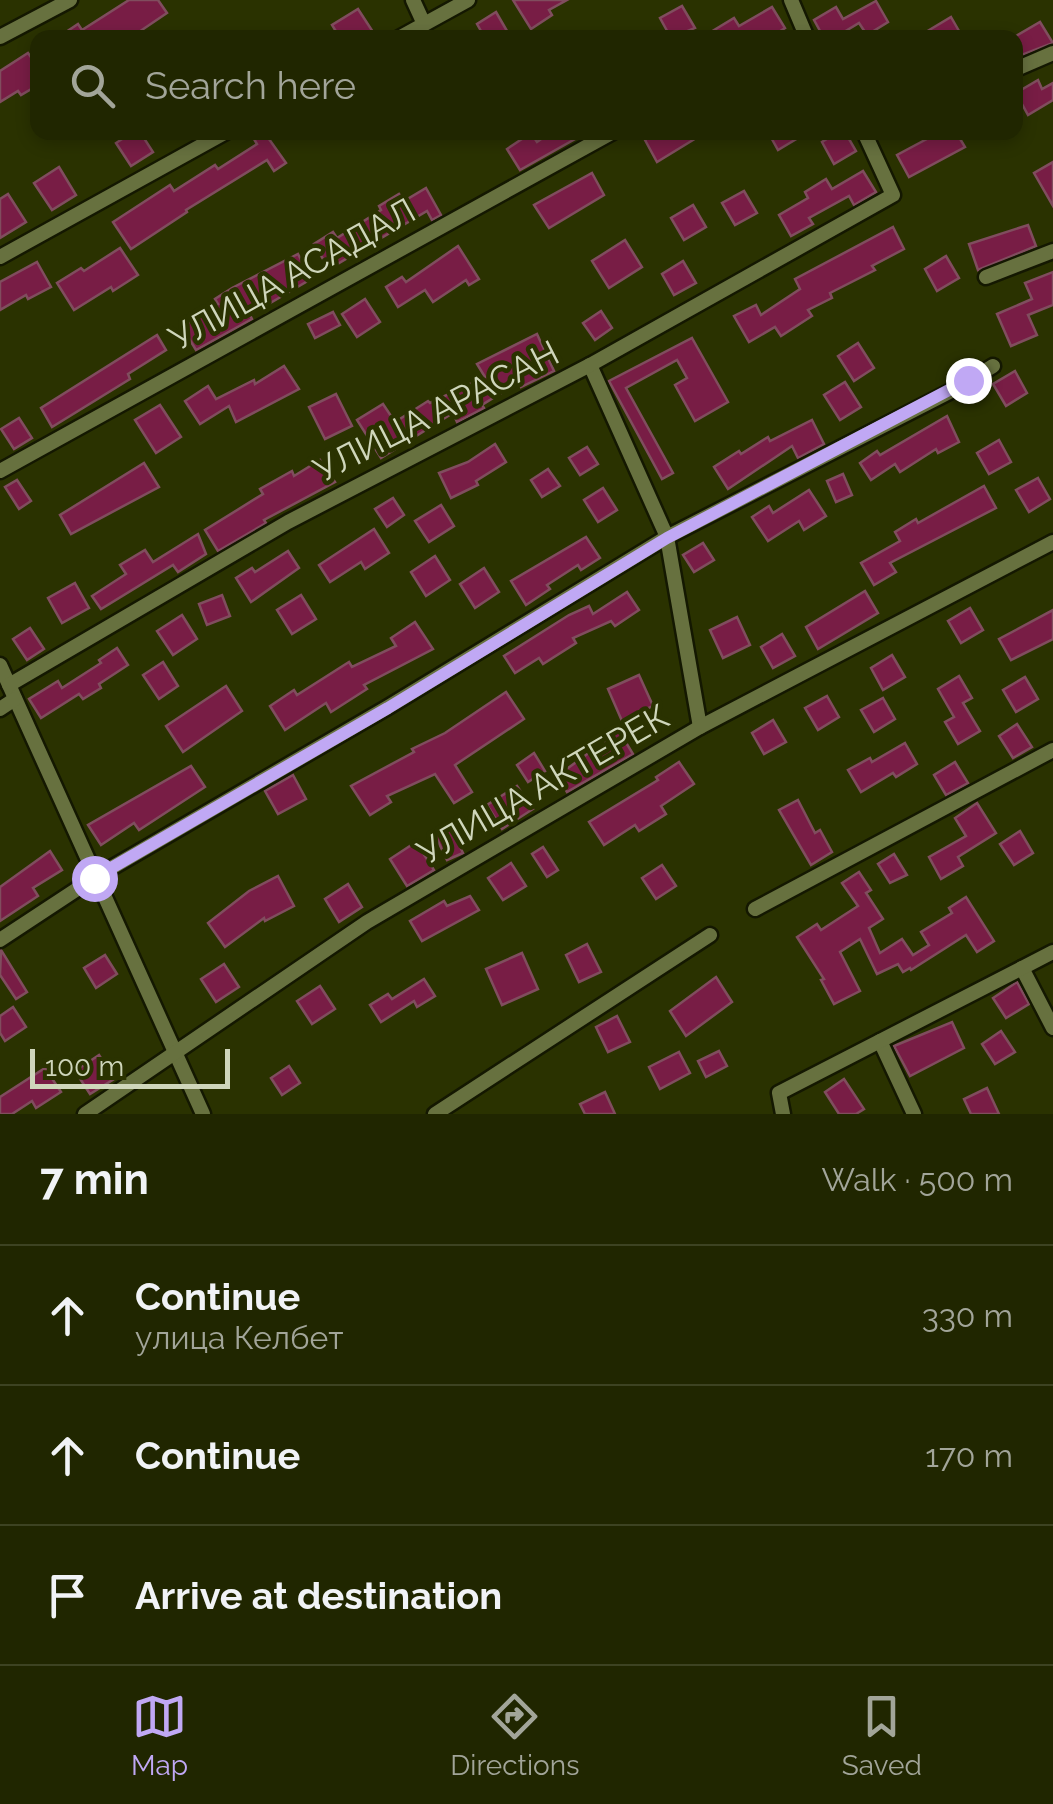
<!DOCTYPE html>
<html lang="en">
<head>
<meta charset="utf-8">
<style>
	body { margin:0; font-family:Raleway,sans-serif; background:#2d320f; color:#f1f3f6 }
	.scale { position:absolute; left:30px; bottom:25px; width:200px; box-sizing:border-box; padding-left:10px; border:5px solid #cfd6bb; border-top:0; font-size:28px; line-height:35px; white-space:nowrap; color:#cfd6bb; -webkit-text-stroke:8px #2a3200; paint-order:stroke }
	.stop { position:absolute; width:30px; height:30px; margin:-22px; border:8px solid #c0a8f4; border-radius:50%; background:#fff }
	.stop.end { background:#c0a8f4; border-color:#fff; box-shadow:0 2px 10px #0008 }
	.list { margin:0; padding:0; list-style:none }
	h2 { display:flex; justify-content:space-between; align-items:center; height:130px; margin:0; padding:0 40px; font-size:42px }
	h2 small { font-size:32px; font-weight:400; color:#a2a599 }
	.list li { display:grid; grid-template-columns:65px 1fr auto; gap:30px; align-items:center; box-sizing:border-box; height:140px; padding:0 40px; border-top:2px solid #3d4322 }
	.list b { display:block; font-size:38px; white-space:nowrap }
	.list p { margin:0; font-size:32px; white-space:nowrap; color:#a2a599 }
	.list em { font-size:32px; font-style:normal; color:#a2a599 }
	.icon { flex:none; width:55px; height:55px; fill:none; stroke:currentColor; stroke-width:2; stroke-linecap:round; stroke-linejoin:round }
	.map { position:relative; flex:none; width:1053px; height:1114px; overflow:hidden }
	.search { position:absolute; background:#202600; box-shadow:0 5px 15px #0003; left:30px; right:30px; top:30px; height:110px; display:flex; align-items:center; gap:25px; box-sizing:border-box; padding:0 35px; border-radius:20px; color:#a2a599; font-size:38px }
	.sheet { height:550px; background:#202600 }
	nav { display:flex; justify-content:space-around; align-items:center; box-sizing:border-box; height:140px; border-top:2px solid #3d4322; background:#202600; font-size:28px; color:#a2a599 }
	nav a { display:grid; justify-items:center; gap:5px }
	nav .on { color:#c0a8f4 }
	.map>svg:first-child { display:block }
</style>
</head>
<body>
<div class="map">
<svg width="1053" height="1114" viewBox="0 0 1053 1114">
	<rect width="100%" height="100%" fill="#2a3200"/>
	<g fill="#781d45" stroke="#804d5e" stroke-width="2.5">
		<polygon points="129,0 158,0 167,13 130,38 57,38 78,24 82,30"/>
		<polygon points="513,0 567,0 549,10 552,15 531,29"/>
		<polygon points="876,1 888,22 867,35 859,23 834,38 824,38 814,20 836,7 843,19"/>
		<polygon points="682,6 695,28 671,38 660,18"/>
		<polygon points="772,7 785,28 769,38 701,38 734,18 739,26"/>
		<polygon points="358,9 373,32 365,38 340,38 332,25"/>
		<polygon points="496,12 507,31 497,38 485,38 477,24"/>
		<polygon points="951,17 963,38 916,38"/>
		<polygon points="1040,22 1053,43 1016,57 1016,36"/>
		<polygon points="28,53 38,67 38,85 21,95 18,91 0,102 0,71"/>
		<polygon points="1038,80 1042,89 1053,83 1053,100 1028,115 1016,93"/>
		<polygon points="133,132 140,132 153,152 131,166 116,143"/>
		<polygon points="264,132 286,163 274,171 267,160 186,210 187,212 131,249 113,222 170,185 174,191 215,165 218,169 257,144 254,139"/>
		<polygon points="551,132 571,132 575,139 520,170 507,149 531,133 537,142"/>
		<polygon points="658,132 706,132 657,162 645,140"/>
		<polygon points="768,132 808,132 778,150"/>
		<polygon points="838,132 845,132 856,151 834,164 822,142"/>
		<polygon points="940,132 956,132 965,147 909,177 897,155"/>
		<polygon points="1053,162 1053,206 1034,173"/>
		<polygon points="59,167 76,195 52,210 34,183"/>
		<polygon points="863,171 876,192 854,205 849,196 809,218 813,224 791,236 779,215 808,198 805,192 826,179 832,189"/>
		<polygon points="592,173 604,195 549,228 534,205"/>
		<polygon points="426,188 441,215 432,220 427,211 329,269 314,244 333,232 337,238 381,210 379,206 399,194 404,201"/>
		<polygon points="744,191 757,213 735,225 722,203"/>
		<polygon points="8,194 26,222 0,238 0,199"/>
		<polygon points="693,205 706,227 684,240 671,218"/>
		<polygon points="1028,225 1036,246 978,270 969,244"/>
		<polygon points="893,227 904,249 872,266 875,270 830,293 832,298 808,310 812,316 781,336 775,327 749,342 734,316 756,305 761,315 800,289 795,279"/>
		<polygon points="625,240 642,267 609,288 592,261"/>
		<polygon points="458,246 479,279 469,285 466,280 433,302 425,290 398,307 386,287 402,277 406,282"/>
		<polygon points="120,248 138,275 113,291 111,287 74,310 57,283 81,268 84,271"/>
		<polygon points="298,254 311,279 250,315 252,319 196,350 182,327 218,304 215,299 232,288"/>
		<polygon points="946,256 959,278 937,291 925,269"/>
		<polygon points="683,261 696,283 674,295 662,274"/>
		<polygon points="37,262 51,287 28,299 26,295 0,310 0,282"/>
		<polygon points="1053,272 1053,305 1028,315 1037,335 1011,346 997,314 1032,299 1025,283"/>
		<polygon points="365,299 380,322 357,337 342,314"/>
		<polygon points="601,311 612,328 595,340 583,323"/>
		<polygon points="333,312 340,325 315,338 308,324"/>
		<polygon points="537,334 554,371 521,387 519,382 482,405 484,408 457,422 453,413 381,458 357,420 383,404 395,422 428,401 430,403 485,377 477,364"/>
		<polygon points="157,335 166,350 128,374 130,379 52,427 41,408"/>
		<polygon points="692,338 728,402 695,421 675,385 687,378 677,360 626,388 673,473 662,479 609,381"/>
		<polygon points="858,343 874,368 854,381 838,356"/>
		<polygon points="284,366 299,389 236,422 229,406 200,424 185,401 208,386 216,399 254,380 255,384"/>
		<polygon points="1015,371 1027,393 1006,406 993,384"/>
		<polygon points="845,382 861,407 840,420 824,395"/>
		<polygon points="336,394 352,426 325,439 309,407"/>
		<polygon points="160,405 181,437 156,453 135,420"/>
		<polygon points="947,416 959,442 938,453 936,449 900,472 895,464 871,480 860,463 877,451 880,455"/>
		<polygon points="19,418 32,438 14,449 1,429"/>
		<polygon points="812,420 824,444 798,458 792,446 728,489 714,467 739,451 741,454 768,437 770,441"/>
		<polygon points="999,440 1011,462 989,474 977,453"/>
		<polygon points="495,444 506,462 476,481 478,485 451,498 439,473 468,462"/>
		<polygon points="587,447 598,464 580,475 569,458"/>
		<polygon points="320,460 335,482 264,520 266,523 218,551 205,530 263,494 260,489 292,471 294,476"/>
		<polygon points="144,463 159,487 71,534 60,515"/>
		<polygon points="548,469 560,486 542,497 531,480"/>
		<polygon points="843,474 852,495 836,502 827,481"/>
		<polygon points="1038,478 1050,499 1029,512 1016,490"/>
		<polygon points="17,480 31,501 19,509 5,487"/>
		<polygon points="984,486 996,508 890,563 896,572 874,585 861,563 900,541 895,532 916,519 918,523"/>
		<polygon points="603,488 617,510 598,522 584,500"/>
		<polygon points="809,490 826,516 804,530 799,521 768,541 752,517 769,506 773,513"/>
		<polygon points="393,498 404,515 387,527 375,509"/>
		<polygon points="441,505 454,526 429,542 415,521"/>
		<polygon points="374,529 389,553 365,569 361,562 330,582 319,565"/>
		<polygon points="198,534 206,554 178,572 173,565 101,609 92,596 126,574 120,565 145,550 153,562"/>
		<polygon points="586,537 600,558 581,570 578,565 547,585 550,589 526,605 511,581"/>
		<polygon points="703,543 714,560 694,572 683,555"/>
		<polygon points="288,551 299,568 251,602 236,578 252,568 255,572"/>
		<polygon points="435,556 450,580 426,596 411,572"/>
		<polygon points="484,568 499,592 475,608 460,584"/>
		<polygon points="75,583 89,608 62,623 48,598"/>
		<polygon points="865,591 878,613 818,649 806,627"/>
		<polygon points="627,592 639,610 615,626 611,621 573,638 576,643 543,664 539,658 515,673 504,656 569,615 589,606 593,614"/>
		<polygon points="222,595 230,616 207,625 199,604"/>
		<polygon points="301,595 316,619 292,634 277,610"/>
		<polygon points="970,608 983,630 961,643 948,621"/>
		<polygon points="1053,610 1053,639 1011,660 999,639"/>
		<polygon points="182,615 197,639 173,655 157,631"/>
		<polygon points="737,617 750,645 723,658 710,630"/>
		<polygon points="415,622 433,649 364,685 367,689 331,712 326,703 285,730 270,706 294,690 297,695 349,662 352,667 396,646 391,638"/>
		<polygon points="30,628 44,649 27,660 13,639"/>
		<polygon points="782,634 795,656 773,668 761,647"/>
		<polygon points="117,648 128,665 99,684 101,688 83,699 79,694 41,718 29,699 58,681 62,688 101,663 99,660"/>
		<polygon points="892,655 905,677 883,690 871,668"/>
		<polygon points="163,662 178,686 159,699 143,675"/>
		<polygon points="639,675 653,706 622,721 608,689"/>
		<polygon points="959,676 972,698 963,703 980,731 958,744 945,722 954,717 938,689"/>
		<polygon points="1025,677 1038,699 1016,712 1003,690"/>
		<polygon points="226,686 242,711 183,752 166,726"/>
		<polygon points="506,692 524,719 455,765 472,792 454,803 435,774 387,796 391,802 370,815 351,786 414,752 412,749 445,733"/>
		<polygon points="827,696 839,717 818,730 805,708"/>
		<polygon points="883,698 895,719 874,732 861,710"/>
		<polygon points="773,720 786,742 764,754 752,733"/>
		<polygon points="1017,724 1032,747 1013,758 999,736"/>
		<polygon points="619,731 633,754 567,792 557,776"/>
		<polygon points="905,743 917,764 896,777 893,773 861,792 848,770 870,758 872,762"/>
		<polygon points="534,753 545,771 528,782 517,765"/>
		<polygon points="679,762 694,784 661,806 666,814 639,831 635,825 604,845 589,822 658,780 656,777"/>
		<polygon points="955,762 968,783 946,795 934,775"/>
		<polygon points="191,766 205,787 139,830 134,823 101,845 88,825"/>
		<polygon points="293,775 306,799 278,814 265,791"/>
		<polygon points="517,786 533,809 502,829 487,805"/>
		<polygon points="798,800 815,833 820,830 832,852 811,865 779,810"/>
		<polygon points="977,803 996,833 958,857 963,866 941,879 929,857 966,836 955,818"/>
		<polygon points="450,826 463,853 447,860 434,833"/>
		<polygon points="1020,831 1033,853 1014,865 1000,844"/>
		<polygon points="416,842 434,870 407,886 390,859"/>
		<polygon points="543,847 558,870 547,877 532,854"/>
		<polygon points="50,851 62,870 33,888 38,896 0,921 0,887"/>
		<polygon points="894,854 907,875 890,883 878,864"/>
		<polygon points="511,863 526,886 503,900 488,878"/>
		<polygon points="662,865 676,886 656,899 642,878"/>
		<polygon points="859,872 871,890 866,893 883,919 869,928 880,953 902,939 913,955 929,945 921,932 952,913 949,908 966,897 994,941 977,952 966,935 911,970 910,968 903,972 898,964 877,974 860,939 840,952 860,991 834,1004 821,980 824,979 797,937 817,924 821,930 858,906 842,883"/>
		<polygon points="278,876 294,906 265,921 264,918 225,947 208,923 249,891"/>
		<polygon points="348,884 362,907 339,922 325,899"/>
		<polygon points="470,896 479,910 422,941 410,921 444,901 447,906"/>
		<polygon points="587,944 601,972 579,982 566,955"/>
		<polygon points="1,950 27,992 16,999 0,975"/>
		<polygon points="522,953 538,989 502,1005 486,969"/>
		<polygon points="105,955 117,974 96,988 84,968"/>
		<polygon points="224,964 239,987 216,1002 201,979"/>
		<polygon points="716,977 732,1002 686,1036 670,1011"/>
		<polygon points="424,979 435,996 417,1007 414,1001 381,1022 370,1005 388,994 392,999"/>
		<polygon points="1017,982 1029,1004 1006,1018 993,998"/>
		<polygon points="320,986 335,1009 312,1024 297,1001"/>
		<polygon points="13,1007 26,1027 5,1041 0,1033 0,1016"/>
		<polygon points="617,1016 630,1042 608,1052 596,1027"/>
		<polygon points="952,1022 964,1048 910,1076 894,1046"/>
		<polygon points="1001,1031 1015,1052 995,1064 982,1044"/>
		<polygon points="719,1051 727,1066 706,1077 698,1061"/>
		<polygon points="679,1052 690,1073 660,1089 649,1067"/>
		<polygon points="99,1055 114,1079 90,1094 75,1071"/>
		<polygon points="289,1066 300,1083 282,1095 271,1078"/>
		<polygon points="45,1068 61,1092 36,1108 32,1101 12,1114 0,1114 0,1097"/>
		<polygon points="844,1079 864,1109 856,1114 839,1114 825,1092"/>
		<polygon points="987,1088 999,1114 971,1114 964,1099"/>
		<polygon points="605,1092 615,1114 585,1114 580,1104"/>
	</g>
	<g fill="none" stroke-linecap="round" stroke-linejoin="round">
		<defs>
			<g id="minor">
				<polyline points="413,0 424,24"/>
				<polyline points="791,0 807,38"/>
				<polyline points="0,37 70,0"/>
				<polyline points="399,38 468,0"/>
				<polyline points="1016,69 1053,53"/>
				<polyline points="0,257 226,132"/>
				<polyline points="986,277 1053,251"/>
				<polyline points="590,365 667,537 700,727"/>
				<polyline points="0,471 613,132"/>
				<polyline points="0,665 203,1114"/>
				<polyline points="9,685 288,522 590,365 893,195 864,132"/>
				<polyline points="0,709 15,699"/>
				<polyline points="755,909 1053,750"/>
				<polyline points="0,940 94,878 388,707 667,537 957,388 993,366"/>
				<polyline points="1022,968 1053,1028"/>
				<polyline points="880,1041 914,1114"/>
				<polyline points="85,1114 367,922 700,727 1053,542"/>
				<polyline points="435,1114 710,935"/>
				<polyline points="783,1114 779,1093 1053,952"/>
			</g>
		</defs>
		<use href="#minor" stroke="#141801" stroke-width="19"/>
		<use href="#minor" stroke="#67713f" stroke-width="14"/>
	</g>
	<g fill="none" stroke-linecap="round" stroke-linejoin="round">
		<polyline stroke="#c0a8f4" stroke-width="12" points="94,878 388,708 667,538 968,380"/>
	</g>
	<g text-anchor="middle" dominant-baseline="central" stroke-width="9" stroke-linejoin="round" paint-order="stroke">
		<g font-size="35" fill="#cfd6bb" stroke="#2a3200">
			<text transform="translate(292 274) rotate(-29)">УЛИЦА АСАДАЛ</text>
			<text transform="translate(436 411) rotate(-27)">УЛИЦА АРАСАН</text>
			<text transform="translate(543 784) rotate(-30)">УЛИЦА АКТЕРЕК</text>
		</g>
	</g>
</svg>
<div class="scale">100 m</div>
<div class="stop" style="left:94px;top:878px"></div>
<div class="stop end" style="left:968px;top:380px"></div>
<div class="search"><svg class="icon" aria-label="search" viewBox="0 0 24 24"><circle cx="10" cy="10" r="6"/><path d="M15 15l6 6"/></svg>Search here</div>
</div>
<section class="sheet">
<h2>7 min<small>Walk · 500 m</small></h2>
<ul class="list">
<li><svg class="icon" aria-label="ahead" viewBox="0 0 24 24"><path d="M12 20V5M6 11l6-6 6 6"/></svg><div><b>Continue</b><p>улица Келбет</p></div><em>330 m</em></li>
<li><svg class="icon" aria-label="ahead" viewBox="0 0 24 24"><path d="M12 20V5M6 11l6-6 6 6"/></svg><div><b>Continue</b></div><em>170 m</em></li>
<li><svg class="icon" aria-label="arrive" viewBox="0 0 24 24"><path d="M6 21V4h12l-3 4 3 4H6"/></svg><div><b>Arrive at destination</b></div></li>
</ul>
</section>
<nav>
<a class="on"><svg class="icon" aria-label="map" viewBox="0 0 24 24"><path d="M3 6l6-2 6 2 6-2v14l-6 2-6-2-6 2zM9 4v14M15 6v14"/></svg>Map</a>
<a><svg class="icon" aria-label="directions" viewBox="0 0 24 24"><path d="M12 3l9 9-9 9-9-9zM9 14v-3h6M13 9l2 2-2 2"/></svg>Directions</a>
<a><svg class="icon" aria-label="saved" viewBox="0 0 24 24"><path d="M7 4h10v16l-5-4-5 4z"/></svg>Saved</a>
</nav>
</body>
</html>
